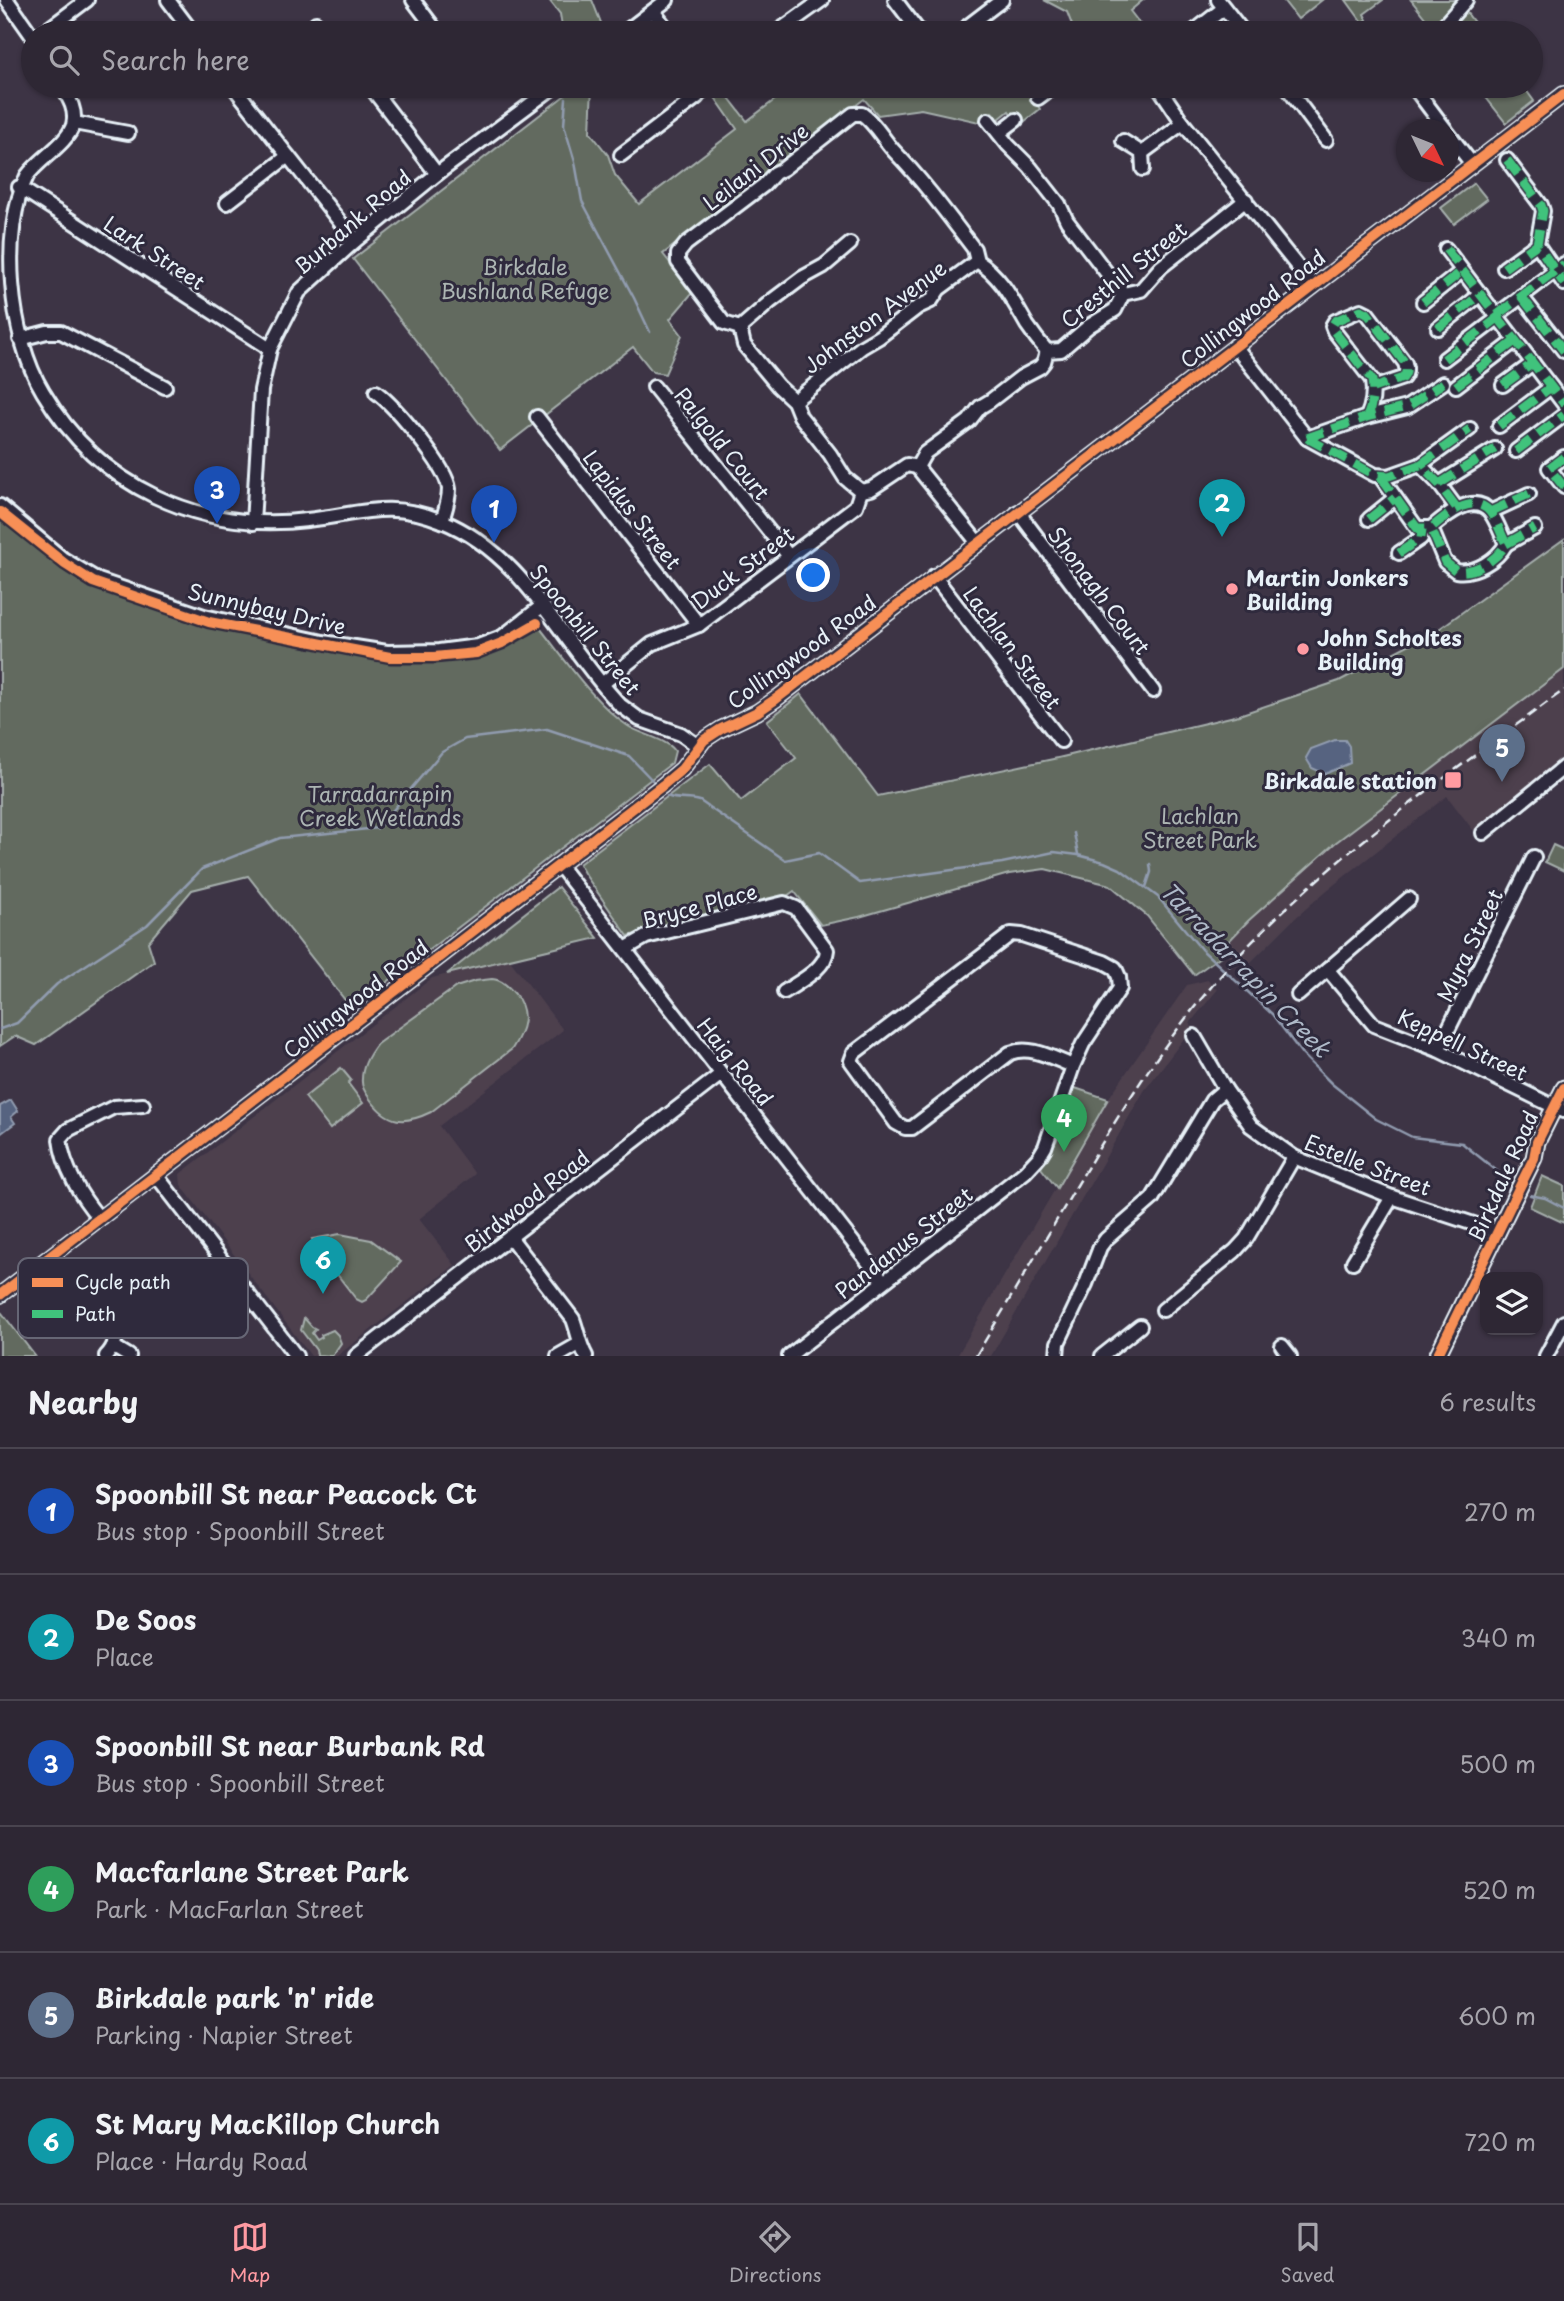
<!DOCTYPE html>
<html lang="en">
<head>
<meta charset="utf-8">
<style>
	body { margin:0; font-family:"Playpen Sans",sans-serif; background:#362f3c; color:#f1f3f6 }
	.controls { position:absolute; right:21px; bottom:21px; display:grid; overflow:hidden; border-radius:14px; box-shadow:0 2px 5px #0004 }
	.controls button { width:63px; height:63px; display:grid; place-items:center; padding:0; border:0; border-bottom:2px solid #49444f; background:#2e2734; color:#f1f3f6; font:35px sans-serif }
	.compass { position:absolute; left:1396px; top:119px; width:63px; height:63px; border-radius:50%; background:#2e2734; box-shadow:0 2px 5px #0004; rotate:133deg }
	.you { position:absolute; left:814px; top:576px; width:24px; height:24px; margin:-18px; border:5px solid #fff; border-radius:50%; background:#1a73e8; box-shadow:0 0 0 10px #1a73e833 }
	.badge { display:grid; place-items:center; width:46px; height:46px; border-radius:50%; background:#ff9aa2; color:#fff; font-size:23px; font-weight:700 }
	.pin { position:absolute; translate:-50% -58px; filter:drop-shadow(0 2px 4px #0008) }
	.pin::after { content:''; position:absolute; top:37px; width:24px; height:21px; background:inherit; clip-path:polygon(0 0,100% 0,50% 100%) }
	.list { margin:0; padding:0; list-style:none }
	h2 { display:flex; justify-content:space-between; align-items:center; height:91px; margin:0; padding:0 28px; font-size:30px }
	h2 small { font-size:23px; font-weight:400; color:#a7a5ac }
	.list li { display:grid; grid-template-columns:46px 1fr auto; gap:21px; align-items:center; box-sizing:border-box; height:126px; padding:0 28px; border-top:2px solid #49444f }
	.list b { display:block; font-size:26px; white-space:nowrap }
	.list p { margin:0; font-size:23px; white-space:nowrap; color:#a7a5ac }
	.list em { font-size:23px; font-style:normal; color:#a7a5ac }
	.icon { flex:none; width:38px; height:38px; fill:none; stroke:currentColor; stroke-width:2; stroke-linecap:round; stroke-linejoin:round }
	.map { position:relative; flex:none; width:1564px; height:1356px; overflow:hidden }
	.search { position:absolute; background:#2e2734; box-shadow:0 2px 5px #0004; left:21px; right:21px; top:21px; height:77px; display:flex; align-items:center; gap:18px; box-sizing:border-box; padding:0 24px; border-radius:38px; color:#a7a5ac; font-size:26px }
	.sheet { height:847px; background:#2e2734 }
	nav { display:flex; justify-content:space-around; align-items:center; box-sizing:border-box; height:98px; border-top:2px solid #49444f; background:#2e2734; font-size:19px; color:#a7a5ac }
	nav a { display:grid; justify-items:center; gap:4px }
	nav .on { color:#ff9aa2 }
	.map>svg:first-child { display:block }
</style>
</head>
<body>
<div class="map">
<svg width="1564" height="1356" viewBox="0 0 1564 1356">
	<rect width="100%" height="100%" fill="#3d3445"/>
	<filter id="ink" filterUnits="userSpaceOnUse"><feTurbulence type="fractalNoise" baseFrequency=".0143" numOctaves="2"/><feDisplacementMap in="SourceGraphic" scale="14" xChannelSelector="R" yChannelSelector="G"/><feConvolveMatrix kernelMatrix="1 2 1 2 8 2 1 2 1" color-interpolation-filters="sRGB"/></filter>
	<g filter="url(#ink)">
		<g fill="#4d404e">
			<polygon points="1564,669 1564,757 1473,830 1447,796 1326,891 1292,921 1244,969 1234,958 1231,961 1228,951 1228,942 1248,921 1335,843"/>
			<polygon points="509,959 563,1030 439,1126 475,1174 419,1219 455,1265 337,1356 311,1356 181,1185 180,1174 432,978"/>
			<polygon points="1208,980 1213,988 1218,989 1190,1023 1192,1028 1144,1091 991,1356 957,1356 1108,1099 1187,985"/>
		</g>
		<g fill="#626b5f" stroke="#a5aeac" stroke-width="2">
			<polygon points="549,0 592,0 605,33 563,33 560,14"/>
			<polygon points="1044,0 1143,0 1130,11 1147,33 1075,33 1067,12"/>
			<polygon points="1283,0 1322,0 1298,19"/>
			<polygon points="1346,0 1383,0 1364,14 1367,20 1362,22"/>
			<polygon points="1411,0 1457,0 1482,33 1437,33"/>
			<polygon points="577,86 592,86 590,132 608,155 615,175 639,204 737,129 714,96 723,90 747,121 793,86 1023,86 1040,109 1020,125 1009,111 999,119 992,112 979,122 921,109 878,115 864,99 784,161 778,155 775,158 781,163 663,254 693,292 670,319 682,335 665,374 653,372 633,347 500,450 353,259"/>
			<polygon points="1477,86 1523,86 1534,101 1506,123"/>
			<polygon points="1474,183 1487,199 1454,224 1441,208"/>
			<path d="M0,516L59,564L96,587L203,624L319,648L385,660L440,661L477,657L509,645L536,623C562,655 594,704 628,726C640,734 669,740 675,751L672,763L352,1009L248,876L192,890L148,942L154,961L36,1045L15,1036L0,1046Z"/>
			<polygon points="1564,539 1564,669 1335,843 1248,921 1228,942 1228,951 1194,975 1147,916 1110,885 1045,869 1009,874 859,917 821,925 794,891 784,898 628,936 584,873 579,864 710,764 741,801 796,758 767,721 801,694 878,796 1058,758 1239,715 1339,681 1439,629"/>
			<polygon points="1553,845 1564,850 1564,871 1545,862"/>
			<polygon points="558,887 598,938 447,974"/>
			<path d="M492,979C502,980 508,986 515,994C530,1013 524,1030 512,1049L431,1112C404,1125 388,1124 370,1099C366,1093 361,1087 362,1079C362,1067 370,1053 377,1044L456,987L475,981Z"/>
			<polygon points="341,1068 351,1080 348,1083 363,1103 330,1129 305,1097"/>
			<polygon points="1075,1088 1108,1099 1057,1188 1041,1168 1059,1136"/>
			<polygon points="1542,1176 1564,1186 1564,1223 1530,1207"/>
			<polygon points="340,1234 371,1240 401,1262 366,1300 362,1302 356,1299 323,1256 320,1257 312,1239"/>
			<polygon points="2,1313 35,1356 0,1356 0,1315"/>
			<polygon points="304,1318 312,1327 316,1329 312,1333 317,1340 322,1337 321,1335 333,1330 338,1335 341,1343 332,1356 317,1355 316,1350 301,1330"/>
		</g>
		<g fill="#576480" stroke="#919cb0" stroke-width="2">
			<polygon points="1335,740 1345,740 1349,746 1350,763 1325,774 1312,768 1306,758 1311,749"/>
			<polygon points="11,1100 18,1111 11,1117 15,1123 0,1134 0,1106"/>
		</g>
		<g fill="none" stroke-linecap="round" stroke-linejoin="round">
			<g stroke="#919cb0" stroke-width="2.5">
				<polyline points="566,98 564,125 575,162 582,201 634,298 650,332"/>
				<path d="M667,796C678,801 689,797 700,801L785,860L819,853L860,883L1002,863L1054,852L1078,855L1104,862L1120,869L1158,897L1201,949L1272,1014L1302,1054L1332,1084L1376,1119L1412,1137L1462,1143L1512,1183"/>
				<polyline points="1074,833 1078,854"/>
				<polyline points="1146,887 1151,872 1150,864"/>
				<polyline points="0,1029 17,1023 57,984 147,925 202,869 280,838 378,828 442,752 465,739 547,729 629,756 655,783"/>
				<polyline points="1530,1195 1545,1198 1564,1208"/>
			</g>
			<defs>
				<g id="minor">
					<polyline points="7,0 33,37"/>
					<polyline points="168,0 193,33"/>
					<polyline points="413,0 438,33"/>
					<polyline points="895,0 920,33"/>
					<polyline points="1218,0 1244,33"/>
					<polyline points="653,11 670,33"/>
					<polyline points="316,23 325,33"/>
					<polyline points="968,26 1002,0"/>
					<polyline points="43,33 87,0"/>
					<polyline points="624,33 667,0"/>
					<polyline points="776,33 822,0"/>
					<polyline points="1192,33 1224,8"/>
					<polyline points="1437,33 1466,0"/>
					<path d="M62,86C69,98 77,111 73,125C67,144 39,159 27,176C0,232 9,336 43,392C99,487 199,533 307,520C361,514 388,500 442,521C525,554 562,644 620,705L639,719L681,734L698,746"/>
					<polyline points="233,86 355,241"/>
					<polyline points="370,86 437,174"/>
					<polyline points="1158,86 1183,123 1313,286"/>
					<polyline points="1286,86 1326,140"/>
					<polyline points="1413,86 1446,130"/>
					<polyline points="379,96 392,86"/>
					<polyline points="1038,98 1054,86"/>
					<polyline points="988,120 1008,145 1030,167 1059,204 1067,221 1123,294"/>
					<polyline points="74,123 128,133"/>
					<polyline points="999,133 1016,120"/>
					<polyline points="1448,133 1472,164"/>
					<polyline points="1123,141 1142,153 1143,169"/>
					<polyline points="1142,153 1183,123"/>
					<polyline points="621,155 697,97 705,86"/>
					<polyline points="1507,160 1541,205 1543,211 1537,244 1564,284"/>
					<polyline points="19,187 270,349"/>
					<polyline points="227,203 288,156"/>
					<polyline points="1446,249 1564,404"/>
					<polyline points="1504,268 1537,244"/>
					<polyline points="1521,296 1564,351"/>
					<polyline points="1423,302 1462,271"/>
					<polyline points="1497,315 1564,264"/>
					<polyline points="740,328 770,302 802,278 824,266 850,244"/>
					<polyline points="1438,328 1481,294"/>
					<polyline points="20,339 47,332 61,332 165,387"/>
					<polyline points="1235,346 1307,438 1375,475 1389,476 1420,465 1439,484 1456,507"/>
					<polyline points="1444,359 1498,318"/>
					<polyline points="1503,385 1533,363"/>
					<polyline points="1456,386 1515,341"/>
					<polyline points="654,387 788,555"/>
					<path d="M376,392C395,406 447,467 449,489C449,500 445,511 442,521"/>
					<polyline points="794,401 862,347 879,337 918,307 931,301 939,289 977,261"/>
					<polyline points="537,417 699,625"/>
					<path d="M1367,417C1372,406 1374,392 1372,380L1334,331L1332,326L1335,321L1361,310L1367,313L1405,363C1407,369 1407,373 1403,378L1373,388"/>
					<polyline points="1499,426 1551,387"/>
					<polyline points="1307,438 1367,417 1407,407 1443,383"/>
					<polyline points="1516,451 1564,415"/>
					<polyline points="1564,457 1549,468 1564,487"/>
					<polyline points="1420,465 1470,429"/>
					<polyline points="917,467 978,543"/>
					<path d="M1380,476L1417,528H1431C1444,517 1473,491 1490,512C1497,521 1501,534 1506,544C1497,560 1475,574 1456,571L1445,562L1431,528"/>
					<polyline points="1439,484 1495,449"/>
					<path d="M861,491L845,478L830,454L800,416L794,401L778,386L744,345L740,328L724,323L678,262V254L686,244L764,185L775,173L783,169L853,114H862C875,123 883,139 894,151C923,181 948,215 974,249L977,261C1001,276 1013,301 1027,325C1033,334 1040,343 1047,351"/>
					<polyline points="861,491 871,489 907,465 917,467 925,453 969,421 980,407 990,401 1021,377 1040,367 1044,362 1047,351 1061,350 1089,326 1115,310 1123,294 1141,290 1161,267 1246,200"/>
					<polyline points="0,506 63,559 98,580 204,616 323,642 387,652 439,651 478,646 502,637 542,606"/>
					<polyline points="1018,512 1153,691"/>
					<polyline points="1490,512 1529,494"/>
					<polyline points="1369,519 1395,498"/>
					<polyline points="253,523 261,390 270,349 299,292 355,241 437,174 555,86"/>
					<polyline points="1506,544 1535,528"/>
					<polyline points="1399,553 1421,538 1422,529"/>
					<polyline points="934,576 1061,741"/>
					<polyline points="602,684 652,644 699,625 856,506 861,491"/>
					<polyline points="1483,833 1564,767"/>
					<polyline points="559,865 883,1281"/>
					<path d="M625,949L646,937L784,903L796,908L827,950C826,969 798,982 784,992"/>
					<polyline points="1328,970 1374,1025 1438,1050 1563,1111"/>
					<polyline points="1298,995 1409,899"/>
					<polyline points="1194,1036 1225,1089 1251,1126 1294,1157 1392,1197 1498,1232"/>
					<polyline points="1438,1050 1534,857"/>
					<polyline points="156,1175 296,1356"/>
					<path d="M99,1218C81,1197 63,1167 60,1139L68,1130L114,1107L143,1105"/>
					<path d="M510,1237L573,1319C578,1332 579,1344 586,1356"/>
					<polyline points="1353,1262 1392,1197"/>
					<polyline points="0,1295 663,785 682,769 704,740 721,729 757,712 776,699 1564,94"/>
					<polyline points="1163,1310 1235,1251 1246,1239 1294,1157"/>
					<polyline points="1282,1346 1290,1356"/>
					<polyline points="114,1347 129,1356"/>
					<path d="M106,1356C124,1337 110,1325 119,1308C122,1302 130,1297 135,1293C144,1287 149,1283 160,1281"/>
					<polyline points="356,1356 720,1075"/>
					<polyline points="558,1356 579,1344"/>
					<path d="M789,1356L1025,1172L1039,1157L1045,1147L1073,1066L1083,1044L1120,988L1119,977L1115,968L1104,962L1022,935L1011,934L854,1053L851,1061L896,1123L905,1128H912L1010,1053C1031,1045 1052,1058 1073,1066"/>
					<polyline points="1057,1356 1058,1343 1086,1284 1100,1247 1106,1239 1152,1199 1212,1100 1225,1089"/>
					<polyline points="1102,1356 1140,1326"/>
					<polyline points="1546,1356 1564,1322"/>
				</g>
				<polyline id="major" points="1437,1356 1523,1180 1534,1158 1537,1142 1564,1088"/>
			</defs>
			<use href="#minor" stroke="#e8f1f8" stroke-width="18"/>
			<use href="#major" stroke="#e8f1f8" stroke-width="19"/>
			<use href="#minor" stroke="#2f2a3d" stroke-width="12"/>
			<use href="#major" stroke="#746b55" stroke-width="14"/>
			<path stroke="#e8f1f8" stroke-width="2.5" stroke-dasharray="10 5" stroke-linecap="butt" d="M976,1356C1009,1300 1043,1244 1076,1187C1117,1117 1159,1048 1212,986C1311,869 1442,780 1564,690"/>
			<g stroke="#40c37c" stroke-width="9" stroke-dasharray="18 9" stroke-linecap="butt">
				<polyline points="1507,160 1541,205 1543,211 1537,244 1564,284"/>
				<polyline points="1446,249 1564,404"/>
				<polyline points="1504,268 1537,244"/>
				<polyline points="1521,296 1564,351"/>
				<polyline points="1423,302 1462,271"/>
				<polyline points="1497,315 1564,264"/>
				<polyline points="1438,328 1481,294"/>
				<polyline points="1444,359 1498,318"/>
				<polyline points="1503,385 1533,363"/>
				<polyline points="1456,386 1515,341"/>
				<path d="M1367,417C1372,406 1374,392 1372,380L1334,331L1332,326L1335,321L1361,310L1367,313L1405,363C1407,369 1407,373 1403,378L1373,388"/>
				<polyline points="1499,426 1551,387"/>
				<polyline points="1307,438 1375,475 1389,476 1420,465 1439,484 1456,507"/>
				<polyline points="1307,438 1367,417 1407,407 1443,383"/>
				<polyline points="1516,451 1564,415"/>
				<polyline points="1564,457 1549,468 1564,487"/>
				<polyline points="1420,465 1470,429"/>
				<path d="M1380,476L1417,528H1431C1444,517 1473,491 1490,512C1497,521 1501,534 1506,544C1497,560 1475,574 1456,571L1445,562L1431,528"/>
				<polyline points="1439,484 1495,449"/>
				<polyline points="1490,512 1529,494"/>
				<polyline points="1369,519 1395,498"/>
				<polyline points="1506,544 1535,528"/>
				<polyline points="1399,553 1421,538 1422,529"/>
			</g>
			<defs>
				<g id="cycleway">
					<polyline points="0,512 65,564 93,582 209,622 390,657 434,657 476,653 502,643 537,623"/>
					<polyline points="0,1295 663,785 682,769 704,740 721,729 757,712 776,699 1564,94"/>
					<polyline points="1437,1356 1523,1180 1534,1158 1537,1142 1564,1088"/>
				</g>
			</defs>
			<use href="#cycleway" stroke="#2f2a3d" stroke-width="15"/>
			<use href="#cycleway" stroke="#f78f57" stroke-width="10"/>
		</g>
	</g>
	<g fill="#ff9aa2" stroke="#2f2a3d" stroke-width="2.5">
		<circle cx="1232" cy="589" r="7"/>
		<circle cx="1303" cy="649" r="7"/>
		<rect x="1444" y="771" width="18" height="18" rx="3.5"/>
	</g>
	<g text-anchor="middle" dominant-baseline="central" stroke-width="6" stroke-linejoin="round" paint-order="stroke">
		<g font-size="21" fill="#e8f1f8" stroke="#2f2a3d">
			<text transform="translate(755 166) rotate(-38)">Leilani Drive</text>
			<text transform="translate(352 221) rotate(-41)">Burbank Road</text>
			<text transform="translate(155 252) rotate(33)">Lark Street</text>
			<text transform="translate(1123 274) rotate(-39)">Cresthill Street</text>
			<text transform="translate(1252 308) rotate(-38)">Collingwood Road</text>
			<text transform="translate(874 316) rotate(-37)">Johnston Avenue</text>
			<text transform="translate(723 443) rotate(51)">Palgold Court</text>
			<text transform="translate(633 509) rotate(52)">Lapidus Street</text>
			<text transform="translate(742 567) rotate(-37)">Duck Street</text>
			<text transform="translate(1100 590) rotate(53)">Shonagh Court</text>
			<text transform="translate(267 608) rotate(13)">Sunnybay Drive</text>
			<text transform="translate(586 629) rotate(51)">Spoonbill Street</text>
			<text transform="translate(1013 647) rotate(53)">Lachlan Street</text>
			<text transform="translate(801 651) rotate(-36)">Collingwood Road</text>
			<text transform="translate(699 905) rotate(-15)">Bryce Place</text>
			<text transform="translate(1469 945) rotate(-64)">Myra Street</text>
			<text transform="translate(355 998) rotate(-38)">Collingwood Road</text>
			<text transform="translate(1463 1044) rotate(25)">Keppell Street</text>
			<text transform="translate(736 1061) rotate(51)">Haig Road</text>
			<text transform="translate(1368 1164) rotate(21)">Estelle Street</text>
			<text transform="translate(1502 1176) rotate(-66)">Birkdale Road</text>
			<text transform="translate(526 1200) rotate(-38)">Birdwood Road</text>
			<text transform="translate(903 1242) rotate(-38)">Pandanus Street</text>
		</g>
		<g font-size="21" fill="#acb5b3" stroke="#2f2a3d">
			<text x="525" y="266">Birkdale<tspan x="525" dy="24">Bushland Refuge</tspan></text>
			<text x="380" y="793">Tarradarrapin<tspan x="380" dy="24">Creek Wetlands</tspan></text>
			<text x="1200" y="815">Lachlan<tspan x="1200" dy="24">Street Park</tspan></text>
		</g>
		<g font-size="21" font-weight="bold" fill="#e8f1f8" stroke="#2f2a3d" text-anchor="start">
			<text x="1246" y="577">Martin Jonkers<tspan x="1246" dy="24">Building</tspan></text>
			<text x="1317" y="637">John Scholtes<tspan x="1317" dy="24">Building</tspan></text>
			<text x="1437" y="780" text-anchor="end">Birkdale station</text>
		</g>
		<g font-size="23" font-style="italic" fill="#aeb9c8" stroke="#2f2a3d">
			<text transform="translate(1246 969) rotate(46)">Tarradarrapin Creek</text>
		</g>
	</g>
	<rect x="18" y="1258" width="230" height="80" rx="10" fill="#2f2a3d" stroke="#666675" stroke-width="2"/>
	<rect x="32" y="1278" width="31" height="9" fill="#f78f57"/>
	<rect x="32" y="1310" width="31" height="8" fill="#40c37c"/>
	<g font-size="19" fill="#e8f1f8">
		<text x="75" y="1289">Cycle path</text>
		<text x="75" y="1321">Path</text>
	</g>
</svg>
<div class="controls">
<button><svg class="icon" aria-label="layers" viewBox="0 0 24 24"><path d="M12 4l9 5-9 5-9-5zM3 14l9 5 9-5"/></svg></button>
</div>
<svg class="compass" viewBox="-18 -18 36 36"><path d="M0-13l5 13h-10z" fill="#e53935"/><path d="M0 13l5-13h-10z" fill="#a7a5ac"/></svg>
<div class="you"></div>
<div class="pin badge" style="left:494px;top:543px;background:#1a4fb4">1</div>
<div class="pin badge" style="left:1222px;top:537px;background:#0f9aa8">2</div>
<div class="pin badge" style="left:217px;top:524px;background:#1a4fb4">3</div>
<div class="pin badge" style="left:1064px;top:1152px;background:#2e9e5b">4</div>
<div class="pin badge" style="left:1502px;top:782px;background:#5c6f8a">5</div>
<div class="pin badge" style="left:323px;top:1294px;background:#0f9aa8">6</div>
<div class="search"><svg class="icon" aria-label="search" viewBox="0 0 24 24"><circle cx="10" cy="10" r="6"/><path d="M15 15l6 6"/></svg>Search here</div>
</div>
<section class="sheet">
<h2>Nearby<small>6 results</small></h2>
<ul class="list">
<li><span class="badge" style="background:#1a4fb4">1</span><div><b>Spoonbill St near Peacock Ct</b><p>Bus stop · Spoonbill Street</p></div><em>270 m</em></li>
<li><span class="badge" style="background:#0f9aa8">2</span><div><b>De Soos</b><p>Place</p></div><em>340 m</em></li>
<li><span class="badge" style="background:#1a4fb4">3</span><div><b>Spoonbill St near Burbank Rd</b><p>Bus stop · Spoonbill Street</p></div><em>500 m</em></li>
<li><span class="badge" style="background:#2e9e5b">4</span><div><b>Macfarlane Street Park</b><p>Park · MacFarlan Street</p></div><em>520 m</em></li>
<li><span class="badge" style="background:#5c6f8a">5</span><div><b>Birkdale park 'n' ride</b><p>Parking · Napier Street</p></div><em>600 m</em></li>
<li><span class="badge" style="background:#0f9aa8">6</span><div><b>St Mary MacKillop Church</b><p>Place · Hardy Road</p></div><em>720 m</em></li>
</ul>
</section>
<nav>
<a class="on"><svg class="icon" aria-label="map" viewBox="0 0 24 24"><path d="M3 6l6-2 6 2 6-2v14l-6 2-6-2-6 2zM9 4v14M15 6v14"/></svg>Map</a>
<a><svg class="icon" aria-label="directions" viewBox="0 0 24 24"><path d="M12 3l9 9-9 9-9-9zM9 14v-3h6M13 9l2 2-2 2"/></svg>Directions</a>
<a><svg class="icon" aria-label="saved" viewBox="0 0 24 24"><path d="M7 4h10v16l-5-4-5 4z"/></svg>Saved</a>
</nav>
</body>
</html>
